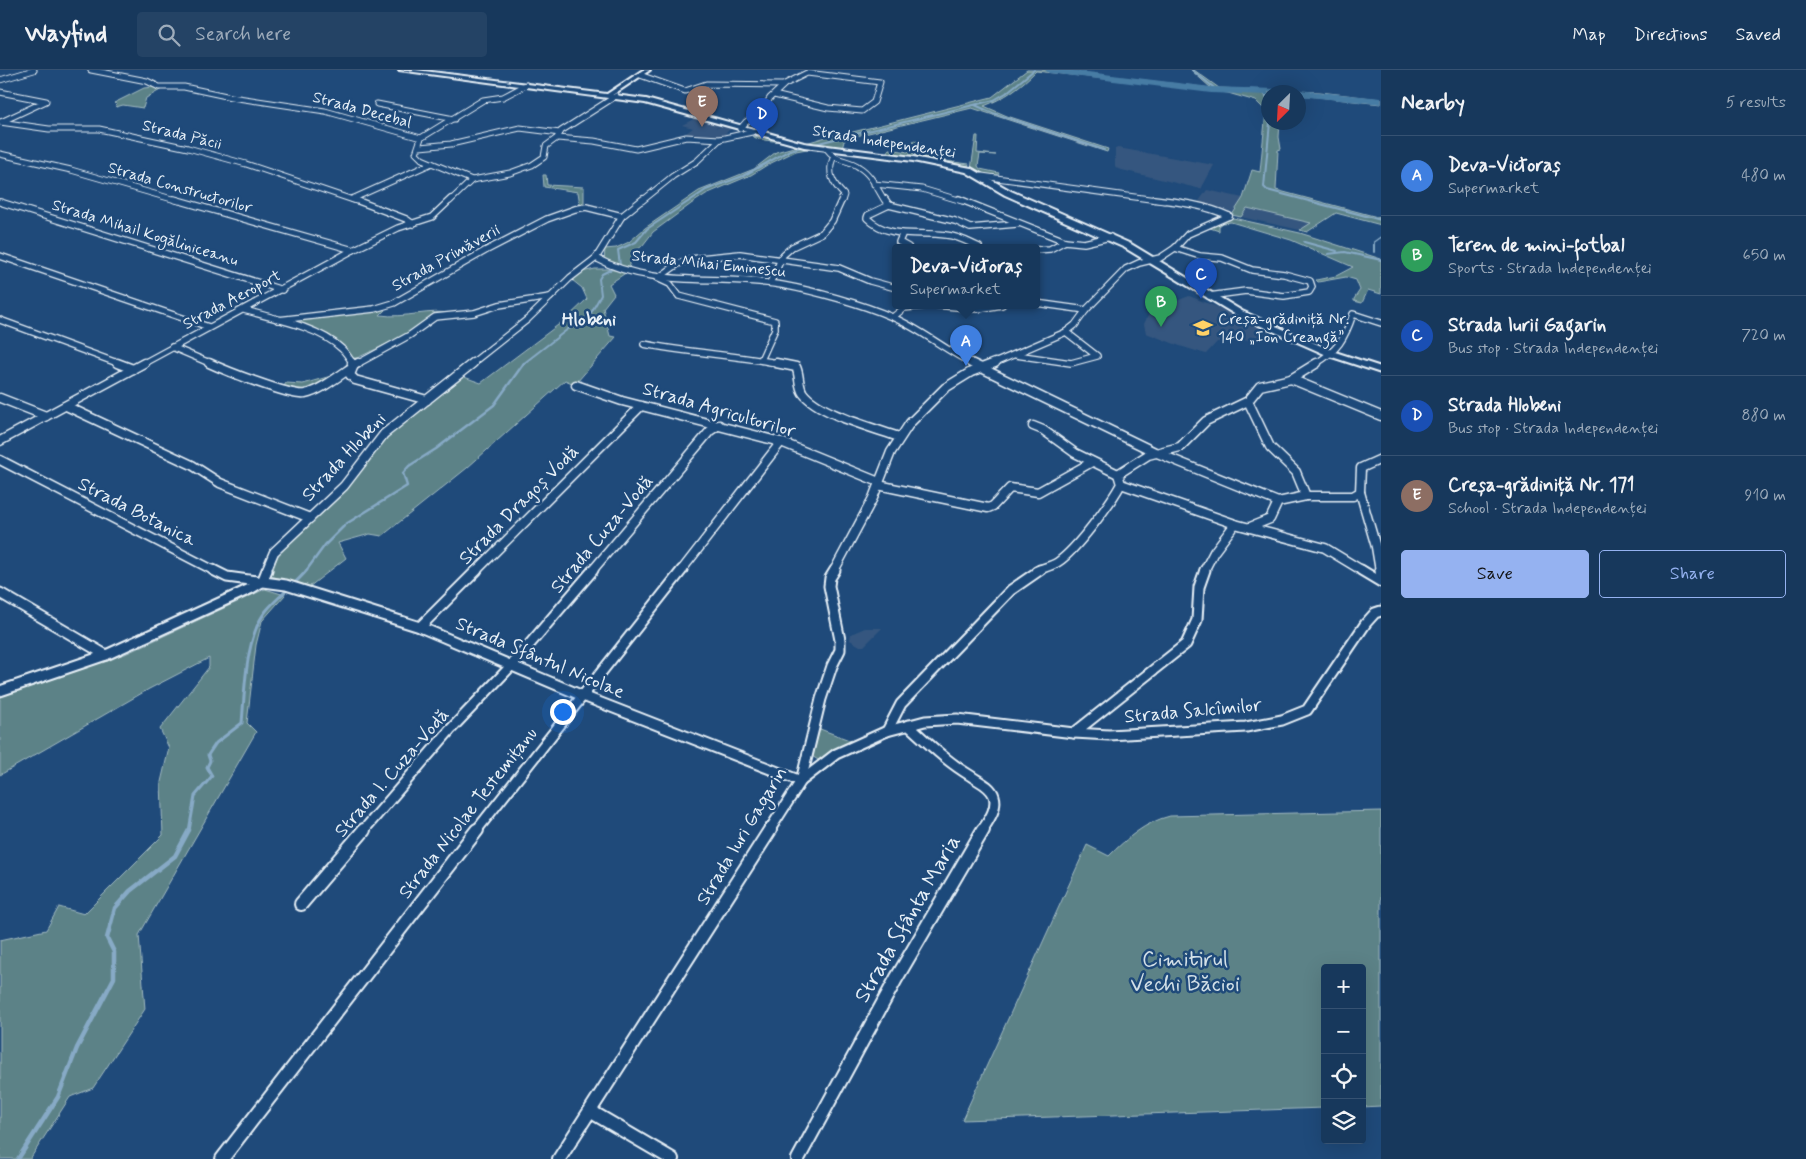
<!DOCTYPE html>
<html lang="en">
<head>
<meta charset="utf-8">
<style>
	body { margin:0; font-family:Mynerve,sans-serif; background:#244365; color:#f1f3f6 }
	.controls { position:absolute; right:15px; bottom:15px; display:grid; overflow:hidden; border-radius:5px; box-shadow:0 5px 20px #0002 }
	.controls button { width:45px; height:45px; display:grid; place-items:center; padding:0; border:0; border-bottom:1px solid #365272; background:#17385c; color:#f1f3f6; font:25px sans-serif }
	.compass { position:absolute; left:1261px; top:15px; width:45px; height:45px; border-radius:50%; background:#17385c; box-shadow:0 5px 20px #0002; rotate:204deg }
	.you { position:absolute; left:562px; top:641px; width:18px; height:18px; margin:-12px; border:4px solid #fff; border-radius:50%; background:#1a73e8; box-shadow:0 0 0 8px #1a73e833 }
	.badge { display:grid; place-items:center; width:32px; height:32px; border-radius:50%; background:#95b2f1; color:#fff; font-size:16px; font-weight:700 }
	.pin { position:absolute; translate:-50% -41px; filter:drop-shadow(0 1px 2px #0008) }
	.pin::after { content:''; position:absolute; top:26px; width:18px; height:15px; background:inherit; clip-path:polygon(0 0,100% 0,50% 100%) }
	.popup { position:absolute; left:892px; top:174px; width:148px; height:65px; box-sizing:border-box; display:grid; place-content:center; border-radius:5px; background:#17385c; filter:drop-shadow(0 1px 4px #0005); font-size:16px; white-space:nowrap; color:#9eacbb }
	.popup b { font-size:19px; color:#f1f3f6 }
	.popup::after { content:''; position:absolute; left:50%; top:100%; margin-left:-10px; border:10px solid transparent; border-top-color:#17385c }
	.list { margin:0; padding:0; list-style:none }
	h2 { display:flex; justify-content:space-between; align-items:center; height:65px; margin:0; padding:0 20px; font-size:21px }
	h2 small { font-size:16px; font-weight:400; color:#9eacbb }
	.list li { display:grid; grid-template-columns:32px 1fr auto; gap:15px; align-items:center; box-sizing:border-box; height:80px; padding:0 20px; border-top:1px solid #365272 }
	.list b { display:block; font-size:19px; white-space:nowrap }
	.list p { margin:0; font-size:16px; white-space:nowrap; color:#9eacbb }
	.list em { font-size:16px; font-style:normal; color:#9eacbb }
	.actions { display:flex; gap:10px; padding:15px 20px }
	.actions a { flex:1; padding:11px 0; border:1px solid #95b2f1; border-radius:5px; text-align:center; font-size:18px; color:#95b2f1 }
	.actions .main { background:#95b2f1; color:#111 }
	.icon { flex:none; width:28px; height:28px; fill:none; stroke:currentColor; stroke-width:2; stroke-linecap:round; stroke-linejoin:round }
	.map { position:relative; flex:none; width:1381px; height:1089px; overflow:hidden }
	header { display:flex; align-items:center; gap:30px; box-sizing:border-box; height:70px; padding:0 25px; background:#17385c; border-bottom:1px solid #365272 }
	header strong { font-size:24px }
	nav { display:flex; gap:28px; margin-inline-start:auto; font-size:18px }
	.search { width:350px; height:45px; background:#244365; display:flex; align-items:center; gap:12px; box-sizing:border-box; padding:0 18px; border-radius:5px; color:#9eacbb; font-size:19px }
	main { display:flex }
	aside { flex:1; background:#17385c }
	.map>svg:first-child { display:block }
</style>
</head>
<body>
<header>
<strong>Wayfind</strong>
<div class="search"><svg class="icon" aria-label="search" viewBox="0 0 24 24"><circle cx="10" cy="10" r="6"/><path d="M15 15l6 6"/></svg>Search here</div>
<nav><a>Map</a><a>Directions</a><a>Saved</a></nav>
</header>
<main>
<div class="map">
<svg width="1381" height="1089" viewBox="0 0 1381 1089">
	<rect width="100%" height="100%" fill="#1f4a7a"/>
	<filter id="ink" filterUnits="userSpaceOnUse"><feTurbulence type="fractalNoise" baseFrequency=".02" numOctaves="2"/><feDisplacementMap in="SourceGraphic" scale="10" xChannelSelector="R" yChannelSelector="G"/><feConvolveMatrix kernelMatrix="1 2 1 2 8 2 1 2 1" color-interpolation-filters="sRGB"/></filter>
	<g filter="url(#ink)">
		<g fill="#36577f">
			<polygon points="696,48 720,55 715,58 723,56 731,58 722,67 682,66 693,58 682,55"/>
			<polygon points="1118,78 1214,95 1201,119 1118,99 1115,96 1115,79"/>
			<polygon points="1207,120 1243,128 1234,142 1197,134"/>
			<polygon points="1247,138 1312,153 1300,160 1241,147"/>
			<polygon points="1189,226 1217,237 1270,262 1253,270 1217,272 1206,284 1180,276 1146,263 1144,254 1150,242"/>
			<polygon points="865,558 882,558 864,576 860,576 850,570 851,564"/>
		</g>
		<g fill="#5c8287" stroke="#a2bac0">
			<path d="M1027,0H1061L1211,18L1191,0H1194L1219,18L1320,22L1381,29V34L1299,25L1298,22H1268V52L1280,53L1279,67L1281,79L1278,80L1276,120L1381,148V155L1336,143L1307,162L1300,160L1311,153L1247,138L1241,147L1232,145L1243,128L1252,100L1260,102L1266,41L1256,31L1228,23L1036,1C1020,17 1005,28 984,36L1007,46L1108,79L1107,82L972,38L848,68L844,71L842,79L816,76L745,58L747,57L806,73L833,65L837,66L992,27Z"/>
			<polygon points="153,17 164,18 146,28 143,38 123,35 116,37 117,34 114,33 144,18"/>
			<path d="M752,66L776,69L812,78L796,81L767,95L751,105L706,124L691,134L653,162L643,175L633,184L629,198L604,192L605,179L616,178L629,172L645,158L699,121L754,99L776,82L797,76C784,69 762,73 752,66Z"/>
			<polygon points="976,66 978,66 977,83 996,85 980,84 978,96 980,99 999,103 997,106 981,104 971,99"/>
			<polygon points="914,70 922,73 914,80 913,84 937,88 937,90 969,94 968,96 961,97 886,83 889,79 908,82"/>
			<polygon points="543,105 546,105 547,115 584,117 584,136 580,135 578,122 544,117"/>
			<polygon points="1233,148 1300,163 1381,189 1381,224 1368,220 1362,233 1354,231 1354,229 1360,220 1356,210 1346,207 1318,212 1316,210 1336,206 1353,197 1291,170 1231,152 1223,153 1219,156 1219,161 1207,157"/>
			<polygon points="595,199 607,199 627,202 609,214 614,224 603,238 610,266 616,267 577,312 572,313 565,310 467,398 382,466 370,464 338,473 346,488 309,517 271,506 277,487 283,477 344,422 392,361 464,307 481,313 566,249 587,229 582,218 572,210 582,202"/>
			<path d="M377,239L385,240L380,245C405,249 431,238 453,244L436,245L429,248L406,265L357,288H353L344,279L285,251Z"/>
			<path d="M331,306L333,307C314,320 304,322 282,319L286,313L303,314Z"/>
			<polygon points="265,519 285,525 262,551 256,575 247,653 256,662 139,865 145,939 93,1018 70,1027 30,1089 0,1089 0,870 46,860 59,837 84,844 163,765 161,712 169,678 160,659 209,597 209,588 149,619 0,705 0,623 17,615 125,584"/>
			<polygon points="820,659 852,671 818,690 812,686"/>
			<path d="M1381,741V1036L1362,1037V898H1325V1038L962,1050L1087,775L1109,786C1126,769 1145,752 1170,746Z"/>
		</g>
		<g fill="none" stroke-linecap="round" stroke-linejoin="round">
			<g stroke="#87aac6" stroke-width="2">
				<polyline points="1192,0 1217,20"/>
				<polyline points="1263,22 1268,29"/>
				<polyline points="975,35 993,43 1104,80"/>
				<polyline points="1270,52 1264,117 1267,120 1381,150"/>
				<polyline points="1304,172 1337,181"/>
				<polyline points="1374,182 1374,172 1381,167"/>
				<polyline points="1328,184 1345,182 1381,190"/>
				<polyline points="523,294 568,259 587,250 601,225 599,209 602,204 620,195 618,180 636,172 647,159 706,120 743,106 790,80 994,30 1006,23 1034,0"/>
			</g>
			<polyline stroke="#87aac6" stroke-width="2.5" points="306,501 325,475 346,454 407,416 403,403 409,396 436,379 494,335 524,293"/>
			<path stroke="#87aac6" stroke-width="3" d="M189,761L195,726L212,706L207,697L210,691L208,685L216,673L242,653C245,620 245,567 266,541C278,526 295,515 307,500"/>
			<polyline stroke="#87aac6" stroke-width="4.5" points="18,1089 58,1027 77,978 114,908 114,882 107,868 115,838 130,821 175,786 189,760"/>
			<g fill="#477ba4" fill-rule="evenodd">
				<polygon points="1045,0 1071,0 1211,17 1276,19 1281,22 1268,22 1268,25 1211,23 1049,3"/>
				<polygon points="1298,20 1381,28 1381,34 1298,26 1298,22 1294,22"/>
			</g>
			<defs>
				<g id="minor-far4">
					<polyline points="91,0 147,11 159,17 184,17 231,27 325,41 421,68 416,83 422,89 472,110"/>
					<polyline points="640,5 685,21 706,14 783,15"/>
					<polyline points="0,10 34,0"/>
					<polyline points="0,22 46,31 1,52"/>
					<polyline points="377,34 454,49"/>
					<polyline points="0,52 49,59 99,59 188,78 246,94 356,131"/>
					<polyline points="740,59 746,52 761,43 770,28 785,14 807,3 880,12 874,32 862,41 828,38 774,25"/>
					<polyline points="421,68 483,30 503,27 526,15"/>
					<polyline points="557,68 594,71 636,79 686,67 720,69"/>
					<polyline points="420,77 451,74 520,58 560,63"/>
					<path d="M826,78C837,93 846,88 859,97C871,104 878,120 885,131"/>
					<polyline points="0,84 71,100 179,131"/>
					<path d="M833,88C827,103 833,114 844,125L842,131"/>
					<polyline points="982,106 1164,131"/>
					<polyline points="874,114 922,119 962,131"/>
					<polyline points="352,129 430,94"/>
					<polyline points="450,131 472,110 510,103 532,95 544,87 546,76 557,68 561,61 616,26"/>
					<polyline points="642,131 673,106 697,91 720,69 752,62"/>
				</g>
				<g id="minor-far3">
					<polyline points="174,129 353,180"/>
					<polyline points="353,129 406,149 413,154"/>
					<polyline points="885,129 889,135"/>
					<polyline points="959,129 1065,171"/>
					<path d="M1154,129C1180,132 1205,135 1229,146"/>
					<polyline points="0,132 282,220"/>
					<path d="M889,135L868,145L867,148C889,170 918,161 946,165C958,166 968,172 979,177"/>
					<polyline points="889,135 955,151 970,158 1017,154"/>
					<polyline points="902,165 899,172 908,177"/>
					<polyline points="1175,178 1200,186 1222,188 1252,200 1284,204 1310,211 1312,217 1309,222 1284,226 1246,221 1209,226"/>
					<polyline points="1036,180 1050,179 1065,171 1084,173 1110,167"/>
					<polyline points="0,186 209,257"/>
					<path d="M596,188C652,219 721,204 782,215C815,221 862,234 892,247C921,259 946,281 974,294"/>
					<polyline points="661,206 678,194 690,189 740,184 839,198 870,211 896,218"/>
					<polyline points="657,208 670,214 679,226 775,251 775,259 761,290"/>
					<polyline points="770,213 783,185 792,177 822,163 832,151 842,129"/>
					<polyline points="1036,233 1086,240"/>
					<polyline points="935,235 978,239 1002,235"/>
					<path d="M244,240C273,248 319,257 342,279C346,283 350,289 353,294"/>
					<polyline points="893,247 904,238 935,235"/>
					<polyline points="0,250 120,294"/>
					<polyline points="278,250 374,239 394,233 485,181 547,149 575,139 586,137 622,146"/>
					<path d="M644,274C690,283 737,285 782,294"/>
					<polyline points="172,277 212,294"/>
					<polyline points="1016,285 1071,293 1097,286 1066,262"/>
					<polyline points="142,294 353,180 398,158 432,147 451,129"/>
					<polyline points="357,294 410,265 435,247 474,243 499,235 550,227"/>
					<polyline points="471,294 528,249 570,208 596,188 622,146 643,129"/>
					<polyline points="992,294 1066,262 1075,255 1086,240 1126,199 1139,193 1160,188 1175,178 1188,164 1229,146"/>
					<path d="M1315,294C1337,281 1345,269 1353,244L1381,253"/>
				</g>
				<g id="minor-far2">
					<polyline points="117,293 133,299"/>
					<path d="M209,293C224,300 292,327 305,324C321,321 344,302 358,293"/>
					<polyline points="352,293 354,295"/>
					<path d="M776,293L796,297C800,305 798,316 803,323C819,344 874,358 899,367"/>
					<polyline points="971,293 1157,383 1278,432"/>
					<polyline points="354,295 350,305 355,310 427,330"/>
					<polyline points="1291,309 1381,346"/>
					<polyline points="576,315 622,331 781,372 879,412"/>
					<polyline points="0,328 46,346"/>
					<polyline points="1248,331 1270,377 1296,402 1306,426"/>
					<polyline points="66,336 192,395 220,413 310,448"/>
					<polyline points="1033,356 1043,360 1075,383 1118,404"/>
					<polyline points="0,371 144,293"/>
					<polyline points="0,390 215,501"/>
					<polyline points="1121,414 1235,454 1325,478 1363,501"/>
					<polyline points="878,415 988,438 993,436 1010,418 1038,422 1092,392"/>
					<polyline points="1360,422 1376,477 1380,501"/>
					<polyline points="1250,457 1270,449 1278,432 1306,426 1353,426 1360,422 1361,398 1381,389"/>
					<polyline points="266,501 274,482 344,416 384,364 473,293"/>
					<polyline points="476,501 641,336"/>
					<polyline points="592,501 710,361 719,355"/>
					<polyline points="681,501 781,372"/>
					<polyline points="834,501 873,428 891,382 910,353 945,318 971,302 995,293"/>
					<path d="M1036,501C1043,498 1052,496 1058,492C1076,480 1110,434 1121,414L1118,404L1148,385L1180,377L1206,351L1248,331L1260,316L1291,309L1317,293"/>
					<polyline points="1204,501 1214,482 1235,454"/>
				</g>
				<g id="minor-far1">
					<polyline points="213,500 227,507 286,515 420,557 583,626 801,711 836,684 887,661 925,651 957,649 1074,663 1109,665 1246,657 1282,650 1307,640 1366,553 1375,543 1381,541"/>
					<polyline points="1361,500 1381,512"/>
					<polyline points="1380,500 1381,507"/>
					<polyline points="0,523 106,585"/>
					<polyline points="420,557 477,500"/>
					<polyline points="0,621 106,585 252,518 262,512 267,500"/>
					<path d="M908,655C928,673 947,692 971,706C978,711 991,716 994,726C998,738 988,751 982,761"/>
					<polyline points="887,661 901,634 1011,520 1040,500"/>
					<polyline points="1074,663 1186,574 1197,550 1199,517 1205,500"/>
					<polyline points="363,761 450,660 511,596 593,500"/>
					<polyline points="476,761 682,500"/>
					<polyline points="769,761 801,711 821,629 832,596 840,580 840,570 829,516 830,508 835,500"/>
				</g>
				<g id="minor">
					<polyline points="301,834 364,760"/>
					<polyline points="590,1041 672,1089"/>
					<polyline points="222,1089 477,760"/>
					<polyline points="559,1089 770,760"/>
					<polyline points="798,1089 896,909 983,760"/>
				</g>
				<polygon id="tertiary" points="643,0 650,0 611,26 607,26 607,24"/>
				<polygon id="secondary" points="399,0 416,0 646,29 804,73 913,87 971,98 1011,121 1131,174 1242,241 1335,282 1381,297 1381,303 1329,286 1236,245 1125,178 1005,125 966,102 913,91 804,77 645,33"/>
			</defs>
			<use href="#minor-far4" stroke="#e8f1f8" stroke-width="7"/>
			<use href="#minor-far3" stroke="#e8f1f8" stroke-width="8"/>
			<use href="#minor-far2" stroke="#e8f1f8" stroke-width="11"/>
			<use href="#minor-far1" stroke="#e8f1f8" stroke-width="13"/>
			<use href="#minor" stroke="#e8f1f8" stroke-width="16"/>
			<use href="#tertiary" stroke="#e8f1f8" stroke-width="4"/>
			<use href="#secondary" stroke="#e8f1f8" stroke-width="4"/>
			<use href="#minor-far4" stroke="#1f4a7a" stroke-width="5"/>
			<use href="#minor-far3" stroke="#1f4a7a" stroke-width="5.5"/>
			<use href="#minor-far2" stroke="#1f4a7a" stroke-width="8"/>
			<use href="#minor-far1" stroke="#1f4a7a" stroke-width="9"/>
			<use href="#minor" stroke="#1f4a7a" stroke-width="12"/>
			<use href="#tertiary" fill="#1f4a7a" fill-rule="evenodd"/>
			<use href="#secondary" fill="#1f4a7a" fill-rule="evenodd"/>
		</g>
	</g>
	<defs>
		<symbol id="school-bare" viewBox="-9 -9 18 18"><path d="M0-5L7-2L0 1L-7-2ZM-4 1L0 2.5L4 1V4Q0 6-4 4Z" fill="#ffd166" stroke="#1f4a7a" stroke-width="2.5" paint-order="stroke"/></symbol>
	</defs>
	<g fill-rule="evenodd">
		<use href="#school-bare" x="1189" y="244" width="28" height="28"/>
	</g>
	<g text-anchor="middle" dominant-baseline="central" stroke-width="5" stroke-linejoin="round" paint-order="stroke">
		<g font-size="16" fill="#e8f1f8" stroke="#1f4a7a">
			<text transform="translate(362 40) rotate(15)">Strada Decebal</text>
			<text transform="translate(182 65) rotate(14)">Strada Păcii</text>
			<text transform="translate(884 72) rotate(9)">Strada Independenței</text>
			<text transform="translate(180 118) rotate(16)">Strada Constructorilor</text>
			<text transform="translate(145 163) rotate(17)">Strada Mihail Kogăliniceanu</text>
			<text transform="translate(446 188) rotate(-29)">Strada Primăverii</text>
			<text transform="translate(709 194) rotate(6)">Strada Mihai Eminescu</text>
			<text transform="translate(232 230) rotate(-28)">Strada Aeroport</text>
		</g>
		<g font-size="16" fill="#e8f1f8" stroke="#1f4a7a" text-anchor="start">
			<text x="1218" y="249">Creșa-grădiniță Nr.<tspan x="1218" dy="18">140 „Ion Creangă”</tspan></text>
		</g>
		<g font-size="18" font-weight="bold" fill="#e8f1f8" stroke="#1f4a7a">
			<text x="589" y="250">Hlobeni</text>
		</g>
		<g font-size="19" fill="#e8f1f8" stroke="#1f4a7a">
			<text transform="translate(719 340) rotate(16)">Strada Agricultorilor</text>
			<text transform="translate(344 387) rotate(-47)">Strada Hlobeni</text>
			<text transform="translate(519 435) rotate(-45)">Strada Dragoș Vodă</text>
			<text transform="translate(137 442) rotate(27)">Strada Botanica</text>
			<text transform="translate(602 464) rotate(-50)">Strada Cuza-Vodă</text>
			<text transform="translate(540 588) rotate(23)">Strada Sfântul Nicolae</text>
			<text transform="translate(1193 641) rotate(-5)">Strada Salcîmilor</text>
			<text transform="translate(392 703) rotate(-49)">Strada I. Cuza-Vodă</text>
			<text transform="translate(468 743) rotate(-52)">Strada Nicolae Testemițanu</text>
			<text transform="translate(742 766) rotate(-59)">Strada Iuri Gagarin</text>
		</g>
		<g font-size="22" fill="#e8f1f8" stroke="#1f4a7a">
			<text transform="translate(908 849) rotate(-60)">Strada Sfânta Maria</text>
		</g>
		<g font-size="22" fill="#d3e0e7" stroke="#1f4a7a">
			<text x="1185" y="890">Cimitirul<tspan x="1185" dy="25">Vechi Băcioi</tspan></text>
		</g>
	</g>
</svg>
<div class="controls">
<button>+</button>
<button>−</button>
<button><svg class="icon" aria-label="locate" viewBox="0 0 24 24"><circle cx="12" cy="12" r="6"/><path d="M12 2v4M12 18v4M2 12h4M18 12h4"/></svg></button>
<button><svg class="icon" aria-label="layers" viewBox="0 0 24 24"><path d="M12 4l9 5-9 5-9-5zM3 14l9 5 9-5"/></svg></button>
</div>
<svg class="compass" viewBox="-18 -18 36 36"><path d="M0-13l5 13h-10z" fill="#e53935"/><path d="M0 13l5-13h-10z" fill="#9eacbb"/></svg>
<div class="you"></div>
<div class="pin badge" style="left:966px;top:296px;background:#3f7fe0">A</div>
<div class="popup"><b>Deva-Victoraș</b>Supermarket</div>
<div class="pin badge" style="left:1161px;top:257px;background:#2e9e5b">B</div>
<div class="pin badge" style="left:1201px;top:229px;background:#1a4fb4">C</div>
<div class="pin badge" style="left:762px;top:69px;background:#1a4fb4">D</div>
<div class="pin badge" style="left:702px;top:57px;background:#8d6e63">E</div>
</div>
<aside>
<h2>Nearby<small>5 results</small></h2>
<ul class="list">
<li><span class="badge" style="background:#3f7fe0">A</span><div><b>Deva-Victoraș</b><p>Supermarket</p></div><em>480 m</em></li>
<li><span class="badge" style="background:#2e9e5b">B</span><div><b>Teren de mini-fotbal</b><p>Sports · Strada Independenței</p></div><em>650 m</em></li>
<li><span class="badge" style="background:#1a4fb4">C</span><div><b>Strada Iurii Gagarin</b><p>Bus stop · Strada Independenței</p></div><em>720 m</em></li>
<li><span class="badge" style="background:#1a4fb4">D</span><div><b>Strada Hlobeni</b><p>Bus stop · Strada Independenței</p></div><em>880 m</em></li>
<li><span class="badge" style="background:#8d6e63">E</span><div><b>Creșa-grădiniță Nr. 171</b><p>School · Strada Independenței</p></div><em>910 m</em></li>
</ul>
<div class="actions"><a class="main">Save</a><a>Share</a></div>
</aside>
</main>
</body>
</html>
